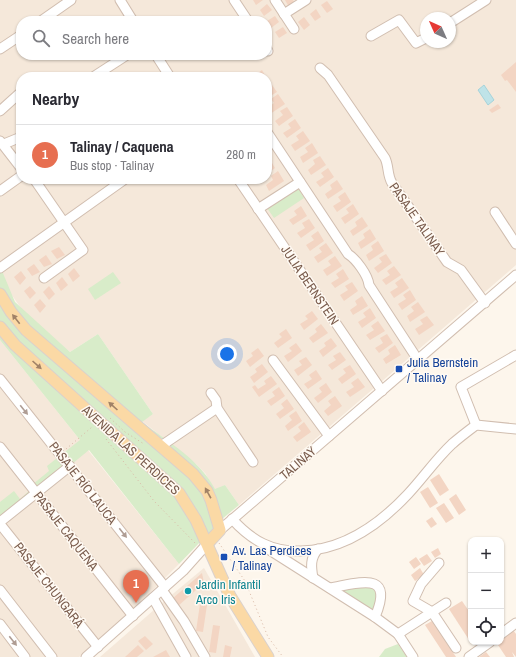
<!DOCTYPE html>
<html lang="en">
<head>
<meta charset="utf-8">
<style>
	body { margin:0; font-family:"Archivo Narrow",sans-serif; background:#f2f2f3; color:#2b2b33 }
	.controls { position:absolute; right:12px; bottom:12px; display:grid; overflow:hidden; border-radius:8px; box-shadow:0 1px 3px #0004 }
	.controls button { width:36px; height:36px; display:grid; place-items:center; padding:0; border:0; border-bottom:1px solid #e1e1e2; background:#fff; color:#2b2b33; font:20px sans-serif }
	.compass { position:absolute; left:420px; top:12px; width:36px; height:36px; border-radius:50%; background:#fff; box-shadow:0 1px 3px #0004; rotate:315deg }
	.you { position:absolute; left:227px; top:354px; width:14px; height:14px; margin:-10px; border:3px solid #fff; border-radius:50%; background:#1a73e8; box-shadow:0 0 0 6px #1a73e833 }
	.badge { display:grid; place-items:center; width:26px; height:26px; border-radius:50%; background:#e76f51; color:#fff; font-size:13px; font-weight:700 }
	.pin { position:absolute; translate:-50% -33px; filter:drop-shadow(0 1px 2px #0008) }
	.pin::after { content:''; position:absolute; top:21px; width:14px; height:12px; background:inherit; clip-path:polygon(0 0,100% 0,50% 100%) }
	.list { margin:0; padding:0; list-style:none }
	h2 { display:flex; justify-content:space-between; align-items:center; height:52px; margin:0; padding:0 16px; font-size:17px }
	h2 small { font-size:13px; font-weight:400; color:#7c7c81 }
	.list li { display:grid; grid-template-columns:26px 1fr auto; gap:12px; align-items:center; box-sizing:border-box; height:60px; padding:0 16px; border-top:1px solid #e1e1e2 }
	.list b { display:block; font-size:15px; white-space:nowrap }
	.list p { margin:0; font-size:13px; white-space:nowrap; color:#7c7c81 }
	.list em { font-size:13px; font-style:normal; color:#7c7c81 }
	.icon { flex:none; width:22px; height:22px; fill:none; stroke:currentColor; stroke-width:2; stroke-linecap:round; stroke-linejoin:round }
	.map { position:relative; flex:none; width:516px; height:657px; overflow:hidden }
	.search { position:absolute; background:#fff; box-shadow:0 1px 3px #0004; left:16px; top:16px; width:256px; height:44px; display:flex; align-items:center; gap:10px; box-sizing:border-box; padding:0 14px; border-radius:16px; color:#7c7c81; font-size:15px }
	.panel { position:absolute; background:#fff; box-shadow:0 1px 3px #0004; left:16px; top:72px; width:256px; height:112px; border-radius:16px }
	.map>svg:first-child { display:block }
</style>
</head>
<body>
<div class="map">
<svg width="516" height="657" viewBox="0 0 516 657">
	<rect width="100%" height="100%" fill="#fdf6ec"/>
	<g fill="#f5e8da" fill-rule="evenodd">
		<path d="M0,0H516V265L239,505L225,485L215,490L205,473L196,464L142,421L153,414L98,334L70,352L23,311L9,291L0,266ZM426,18H450V42H426ZM21,21H267V55H21ZM21,77H267V179H21Z"/>
		<polygon points="0,340 179,564 134,609 79,657 0,657"/>
		<polygon points="204,568 255,657 100,657 162,603"/>
	</g>
	<g fill="#d8ecc9">
		<polygon points="298,188 304,198 274,218 267,208"/>
		<path d="M0,266L15,302L70,352L98,334L153,414L142,422C167,441 200,460 215,489L225,485L239,505L222,519L179,564L89,450L0,523V502L14,491L20,499L29,491L27,489L49,471L47,466L80,440L0,340Z"/>
		<polygon points="113,272 121,283 95,300 88,289"/>
		<polygon points="368,584 379,593 373,610 339,590"/>
		<polygon points="398,644 407,657 379,657 385,649"/>
	</g>
	<polygon fill="#bfe3e8" stroke="#a5d3da" points="484,85 494,100 488,105 478,90"/>
	<g fill="#f3d5c3">
		<polygon points="253,0 263,0 256,5"/>
		<polygon points="285,0 293,0 295,3 289,7"/>
		<polygon points="327,1 333,9 327,13 321,5"/>
		<polygon points="267,4 272,10 264,16 260,10"/>
		<polygon points="316,9 321,17 315,21 310,14"/>
		<polygon points="275,16 279,22 271,28 267,21"/>
		<polygon points="304,17 310,25 304,30 298,22"/>
		<polygon points="283,27 287,33 279,38 275,32"/>
		<polygon points="516,62 516,92 507,80 505,81 501,75"/>
		<polygon points="262,70 266,77 256,77 255,75"/>
		<polygon points="270,82 277,92 267,98 267,84"/>
		<polygon points="278,94 285,104 270,114 267,108 274,103 271,99"/>
		<polygon points="498,104 501,108 492,113 489,110"/>
		<polygon points="287,107 293,116 279,126 275,121 283,115 280,111"/>
		<polygon points="295,119 301,128 287,138 283,133 291,128 288,124"/>
		<polygon points="303,131 310,141 295,151 291,145 299,140 296,136"/>
		<polygon points="312,143 318,153 303,163 300,157 308,152 305,148"/>
		<polygon points="320,156 326,165 311,175 308,170 315,164 313,160"/>
		<polygon points="269,158 275,168 267,174 267,160"/>
		<polygon points="328,168 334,177 320,187 316,182 324,177 321,173"/>
		<polygon points="278,171 284,181 269,191 266,185 273,180 271,176"/>
		<polygon points="337,180 343,189 328,199 325,194 332,189 330,185"/>
		<polygon points="345,192 351,202 337,212 333,206 341,201 338,197"/>
		<polygon points="353,204 359,214 345,224 341,218 349,213 346,209"/>
		<polygon points="301,206 307,216 293,225 289,220 297,215 294,211"/>
		<polygon points="362,217 368,226 353,236 350,231 357,226 355,222"/>
		<polygon points="309,219 315,228 301,238 297,233 305,228 302,223"/>
		<polygon points="370,229 376,239 361,249 358,243 365,238 363,234"/>
		<polygon points="318,231 324,241 310,251 306,245 314,240 311,236"/>
		<polygon points="378,241 384,251 369,261 366,255 373,250 371,246"/>
		<polygon points="326,243 333,253 318,263 314,257 322,252 319,248"/>
		<polygon points="59,247 65,255 57,259 51,251"/>
		<polygon points="386,254 392,263 378,273 374,268 382,262 379,258"/>
		<polygon points="46,255 52,264 44,267 39,260"/>
		<polygon points="335,256 342,266 327,276 323,270 331,265 328,261"/>
		<polygon points="34,264 40,272 32,276 27,269"/>
		<polygon points="394,266 401,275 386,285 382,280 390,275 387,271"/>
		<polygon points="74,268 80,276 73,282 68,274"/>
		<polygon points="343,269 349,279 335,288 331,283 339,278 336,274"/>
		<polygon points="21,271 26,278 20,285 14,277"/>
		<polygon points="62,277 68,285 61,291 56,283"/>
		<polygon points="402,278 409,288 394,298 390,292 398,287 395,283"/>
		<polygon points="352,282 358,291 344,301 340,295 348,290 345,286"/>
		<polygon points="30,286 36,293 30,299 24,291"/>
		<polygon points="49,286 55,294 49,300 43,292"/>
		<polygon points="410,290 416,300 402,310 398,304 406,299 403,295"/>
		<polygon points="362,296 368,306 353,315 350,310 357,305 355,301"/>
		<polygon points="40,299 46,306 40,313 34,305"/>
		<polygon points="418,302 425,312 410,322 407,316 414,311 411,307"/>
		<polygon points="370,308 376,318 362,328 358,322 366,317 363,313"/>
		<polygon points="312,311 318,319 304,330 300,324 308,319 305,316"/>
		<polygon points="427,316 434,325 419,335 415,329 423,324 420,320"/>
		<polygon points="378,321 385,331 370,340 366,335 374,330 371,326"/>
		<polygon points="321,324 328,333 313,343 309,338 317,332 315,329"/>
		<polygon points="286,329 292,338 278,348 274,343 282,337 279,334"/>
		<polygon points="387,334 393,343 379,353 375,348 383,343 380,338"/>
		<polygon points="331,338 337,346 323,357 319,351 326,346 324,343"/>
		<polygon points="296,343 302,351 288,362 284,356 292,351 289,348"/>
		<polygon points="395,345 401,355 386,364 383,359 390,354 388,350"/>
		<polygon points="258,348 264,356 250,367 246,361 253,356 251,353"/>
		<polygon points="340,352 346,360 332,370 328,365 336,360 333,356"/>
		<polygon points="306,357 312,365 298,376 294,370 302,365 299,361"/>
		<polygon points="262,364 268,372 254,383 250,377 257,372 255,369"/>
		<polygon points="350,365 356,374 342,384 338,379 346,373 343,369"/>
		<polygon points="316,370 322,379 308,389 304,384 312,379 309,375"/>
		<polygon points="271,376 277,384 259,397 252,387 255,385 258,389 266,384 264,381"/>
		<polygon points="358,378 365,387 350,397 346,392 354,387 351,383"/>
		<polygon points="326,383 332,392 318,403 314,398 322,392 319,388"/>
		<polygon points="279,387 285,396 271,406 267,401 275,396 272,392"/>
		<polygon points="335,396 342,406 328,416 324,411 331,405 328,401"/>
		<polygon points="287,399 294,409 280,419 276,414 284,408 281,404"/>
		<polygon points="296,411 302,421 288,431 285,426 292,420 289,416"/>
		<polygon points="304,422 311,432 297,442 293,437 301,431 298,427"/>
		<polygon points="439,474 449,490 440,496 430,480"/>
		<polygon points="428,487 438,503 430,508 420,492"/>
		<polygon points="456,494 466,510 459,515 449,499"/>
		<polygon points="444,503 454,518 446,523 436,508"/>
		<polygon points="432,517 437,524 431,528 426,521"/>
		<polygon points="438,548 441,554 435,558 431,552"/>
		<polygon points="427,554 432,561 424,566 419,559"/>
		<polygon points="416,557 421,564 414,569 409,562"/>
		<polygon points="420,568 424,575 415,581 411,575"/>
		<polygon points="202,573 204,583 178,606 172,599"/>
		<polygon points="462,601 471,614 471,643 449,609"/>
		<polygon points="200,604 207,605 203,632 196,631"/>
		<polygon points="432,621 441,634 456,657 446,657 425,625"/>
		<polygon points="213,625 220,626 216,653 209,652"/>
		<polygon points="513,630 516,634 516,657 512,652 514,657 506,657 496,642 501,642 501,639"/>
		<polygon points="145,636 153,644 146,650 138,641"/>
		<polygon points="138,645 144,651 137,657 125,657"/>
		<polygon points="225,645 232,647 230,657 223,657"/>
		<polygon points="166,650 170,657 153,657"/>
		<polygon points="486,652 490,657 479,657"/>
	</g>
	<g fill="none" stroke-linecap="round" stroke-linejoin="round">
		<defs>
			<g id="minor">
				<polyline points="120,0 133,21"/>
				<polyline points="234,0 248,21"/>
				<polyline points="275,0 294,29"/>
				<polyline points="284,14 306,0"/>
				<polyline points="41,21 71,0"/>
				<polyline points="450,23 486,0"/>
				<polyline points="371,36 399,20 416,43 426,38"/>
				<polyline points="0,49 21,35"/>
				<polyline points="267,49 268,51"/>
				<polyline points="156,55 170,77"/>
				<path d="M320,68L328,75L385,158C389,166 387,175 392,183L447,262L461,270L485,303"/>
				<polyline points="93,77 127,55"/>
				<polyline points="0,111 21,92"/>
				<path d="M267,132L348,254C356,259 368,275 369,285L418,360"/>
				<polyline points="0,141 21,168"/>
				<polyline points="4,144 21,137"/>
				<polyline points="34,179 83,250 44,278"/>
				<polyline points="238,179 382,391"/>
				<polyline points="0,191 21,176"/>
				<polyline points="258,209 300,182"/>
				<polyline points="495,212 516,244"/>
				<polyline points="0,268 125,179"/>
				<polyline points="273,360 329,436"/>
				<polyline points="0,379 165,587"/>
				<polyline points="211,393 216,400 217,408 253,462"/>
				<polyline points="476,425 461,387 516,355"/>
				<polyline points="161,446 217,408"/>
				<polyline points="0,447 133,616"/>
				<path d="M232,519C252,541 272,552 301,551C343,550 380,524 408,494C423,478 436,459 452,444C460,437 468,431 476,425L516,429"/>
				<polyline points="0,522 70,466"/>
				<polyline points="0,524 98,647"/>
				<polyline points="220,530 516,275"/>
				<polyline points="268,549 375,617 398,634 413,657"/>
				<polyline points="439,563 421,584 413,601 432,612 456,648"/>
				<path d="M313,578C311,567 310,558 318,549"/>
				<path d="M330,588C359,583 395,570 375,617"/>
				<polyline points="0,590 52,657"/>
				<polyline points="162,590 184,621 205,657"/>
				<polyline points="153,598 186,657"/>
				<polyline points="0,624 25,657"/>
				<polyline points="398,634 446,603"/>
				<polyline points="501,634 516,623"/>
				<polyline points="86,657 183,571 208,543"/>
				<polyline points="469,657 490,642"/>
			</g>
			<g id="major">
				<polyline points="0,294 11,312 26,330 193,474 207,491 211,500 220,530 208,543"/>
				<polyline points="0,327 15,345 179,493 196,520 230,596 268,657"/>
			</g>
		</defs>
		<use href="#minor" stroke="#d1beb0" stroke-width="11"/>
		<use href="#major" stroke="#dad1cd" stroke-width="13"/>
		<g stroke="#d9b8a5" stroke-width="1" stroke-dasharray="1 3" stroke-linecap="butt">
			<polyline points="110,418 125,432 144,444"/>
			<polyline points="106,439 154,501 196,544"/>
			<polyline points="66,449 92,427"/>
			<polyline points="219,543 245,581 268,637 283,657"/>
		</g>
		<use href="#minor" stroke="#fff" stroke-width="9"/>
		<use href="#major" stroke="#fbd9a5" stroke-width="11"/>
	</g>
	<defs><path id="oneway-solid" d="M-6-.8H1V-3.2L6.5 0L1 3.2V.8H-6Z"/></defs>
	<g fill="#a18267">
		<use href="#oneway-solid" transform="translate(16 319) rotate(-128)"/>
		<use href="#oneway-solid" transform="translate(37 365) rotate(42)"/>
		<use href="#oneway-solid" transform="translate(113 406) rotate(-138)"/>
		<use href="#oneway-solid" transform="translate(208 493) rotate(-119)"/>
	</g>
	<g fill="#af9d94">
		<use href="#oneway-solid" transform="translate(24 410) rotate(51)"/>
		<use href="#oneway-solid" transform="translate(123 533) rotate(52)"/>
		<use href="#oneway-solid" transform="translate(13 641) rotate(52)"/>
	</g>
	<g fill="#1a4fb4" stroke="#fffaf3" stroke-width="1.5">
		<rect x="395" y="365" width="8" height="8" rx="2"/>
		<rect x="220" y="553" width="8" height="8" rx="2"/>
	</g>
	<circle fill="#0f9aa8" stroke="#fffaf3" stroke-width="1.5" cx="188" cy="591" r="4"/>
	<g text-anchor="middle" dominant-baseline="central" stroke-width="3" stroke-linejoin="round" paint-order="stroke">
		<g font-size="13" fill="#7a5c4d" stroke="#fffaf3">
			<text transform="translate(417 219) rotate(55)">PASAJE TALINAY</text>
			<text transform="translate(310 285) rotate(56)">JULIA BERNSTEIN</text>
			<text transform="translate(131 450) rotate(42)">AVENIDA LAS PERDICES</text>
			<text transform="translate(298 463) rotate(-41)">TALINAY</text>
			<text transform="translate(83 483) rotate(52)">PASAJE RÍO LAUCA</text>
			<text transform="translate(66 531) rotate(52)">PASAJE CAQUENA</text>
			<text transform="translate(49 585) rotate(52)">PASAJE CHUNGARÁ</text>
		</g>
		<g font-size="13" fill="#164399" stroke="#fffaf3" text-anchor="start">
			<text x="407" y="362">Julia Bernstein<tspan x="407" dy="15">/ Talinay</tspan></text>
			<text x="232" y="550">Av. Las Perdices<tspan x="232" dy="15">/ Talinay</tspan></text>
		</g>
		<g font-size="13" fill="#0d838f" stroke="#fffaf3" text-anchor="start">
			<text x="196" y="584">Jardin Infantil<tspan x="196" dy="15">Arco Iris</tspan></text>
		</g>
	</g>
</svg>
<div class="controls">
<button>+</button>
<button>−</button>
<button><svg class="icon" aria-label="locate" viewBox="0 0 24 24"><circle cx="12" cy="12" r="6"/><path d="M12 2v4M12 18v4M2 12h4M18 12h4"/></svg></button>
</div>
<svg class="compass" viewBox="-18 -18 36 36"><path d="M0-13l5 13h-10z" fill="#e53935"/><path d="M0 13l5-13h-10z" fill="#7c7c81"/></svg>
<div class="you"></div>
<div class="pin badge" style="left:136px;top:603px">1</div>
<div class="search"><svg class="icon" aria-label="search" viewBox="0 0 24 24"><circle cx="10" cy="10" r="6"/><path d="M15 15l6 6"/></svg>Search here</div>
<section class="panel">
<h2>Nearby<small></small></h2>
<ul class="list">
<li><span class="badge">1</span><div><b>Talinay / Caquena</b><p>Bus stop · Talinay</p></div><em>280 m</em></li>
</ul>
</section>
</div>
</body>
</html>
